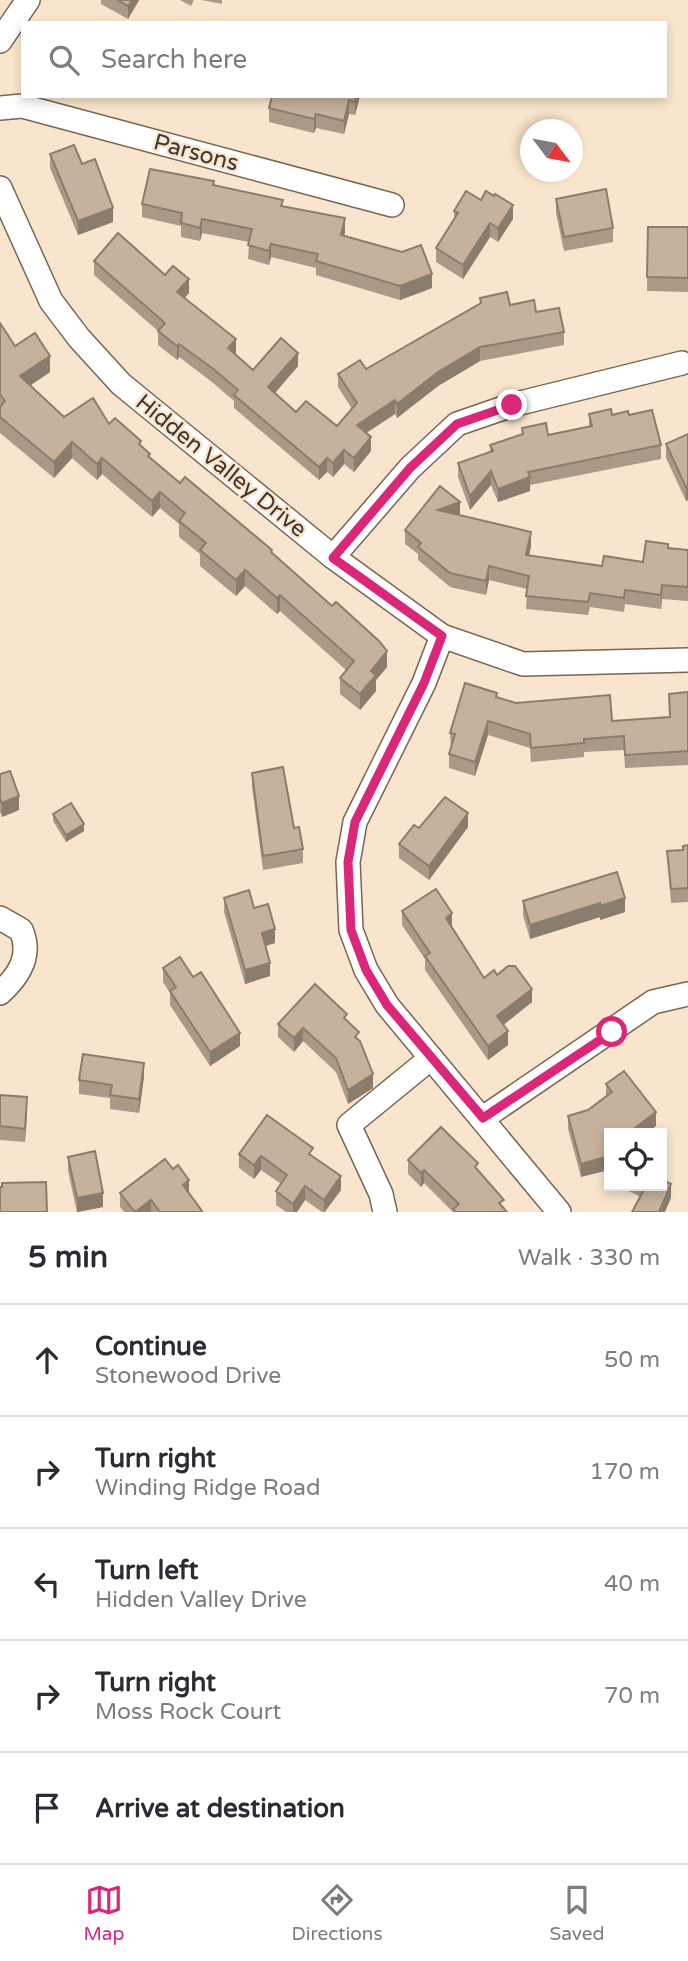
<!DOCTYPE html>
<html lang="en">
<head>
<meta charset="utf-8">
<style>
	body { margin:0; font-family:"Varela Round",sans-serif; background:#f7f7f7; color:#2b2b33 }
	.controls { position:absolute; right:21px; bottom:21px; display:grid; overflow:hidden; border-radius:0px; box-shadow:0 4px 10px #0003 }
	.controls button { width:63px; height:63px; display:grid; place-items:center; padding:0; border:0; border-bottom:2px solid #e1e1e2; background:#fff; color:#2b2b33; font:35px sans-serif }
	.compass { position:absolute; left:520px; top:119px; width:63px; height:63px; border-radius:50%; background:#fff; box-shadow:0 4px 10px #0003; rotate:122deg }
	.stop { position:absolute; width:21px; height:21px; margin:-16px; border:5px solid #db2777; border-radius:50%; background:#fff }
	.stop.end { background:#db2777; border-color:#fff; box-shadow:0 2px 7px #0008 }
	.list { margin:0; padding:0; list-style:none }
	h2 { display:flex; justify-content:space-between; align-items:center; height:91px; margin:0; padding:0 28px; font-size:30px }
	h2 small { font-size:23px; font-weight:400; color:#7c7c81 }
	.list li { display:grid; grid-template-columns:46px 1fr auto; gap:21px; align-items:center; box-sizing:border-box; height:112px; padding:0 28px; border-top:2px solid #e1e1e2 }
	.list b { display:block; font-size:26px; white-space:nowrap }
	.list p { margin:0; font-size:23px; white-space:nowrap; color:#7c7c81 }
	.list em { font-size:23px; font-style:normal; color:#7c7c81 }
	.icon { flex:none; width:38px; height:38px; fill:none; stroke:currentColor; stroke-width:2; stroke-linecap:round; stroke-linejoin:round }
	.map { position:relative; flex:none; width:688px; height:1212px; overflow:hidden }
	.search { position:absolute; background:#fff; box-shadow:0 4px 10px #0003; left:21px; right:21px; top:21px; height:77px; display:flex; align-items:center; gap:18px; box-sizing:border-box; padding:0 24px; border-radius:0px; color:#7c7c81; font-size:26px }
	.sheet { height:651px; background:#fff }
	nav { display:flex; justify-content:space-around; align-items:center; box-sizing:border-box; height:98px; border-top:2px solid #e1e1e2; background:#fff; font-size:19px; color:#7c7c81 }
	nav a { display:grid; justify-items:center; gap:4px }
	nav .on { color:#db2777 }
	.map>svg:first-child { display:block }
</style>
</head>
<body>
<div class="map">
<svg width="688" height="1212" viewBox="0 0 688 1212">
	<rect width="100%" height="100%" fill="#f9e5cd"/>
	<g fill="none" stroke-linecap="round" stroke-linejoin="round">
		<defs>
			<g id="minor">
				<polyline points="0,41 28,0"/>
				<polyline points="0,108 22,106 392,205"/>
				<polyline points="0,188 51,301 79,338 121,384 333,557 442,636 523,664 688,660"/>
				<polyline points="333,557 410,468 457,424 512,405 682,363"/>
				<polyline points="442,636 424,683 355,822 348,862 351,930 366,970 387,1005 559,1212"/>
				<path d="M0,918L21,930C32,955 20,975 0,993"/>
				<polyline points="483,1118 653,1002 688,994"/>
				<polyline points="385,1212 381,1194 349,1125 431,1058"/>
			</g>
		</defs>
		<use href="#minor" stroke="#786652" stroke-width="26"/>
		<use href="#minor" stroke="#fff" stroke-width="23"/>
	</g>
	<g fill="#aa9986">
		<polygon points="101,0 139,0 128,19 101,4"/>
		<polygon points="180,0 194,0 191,6"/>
		<polygon points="202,0 222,0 222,4"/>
		<polygon points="360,96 355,115 349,114 344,134 316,128 314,133 269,122 269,108"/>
		<polygon points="50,154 82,164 113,222 78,235 50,168"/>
		<polygon points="214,185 283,206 345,232 344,236 432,288 400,300 316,275 316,268 271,257 269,265 248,259 249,242 202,233 200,241 181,237 181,226 142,217 142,204"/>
		<polygon points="494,196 513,219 498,242 490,237 463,279 436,262 436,248 454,218 454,211 481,200"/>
		<polygon points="556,199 613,228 613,242 564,251 556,213"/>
		<polygon points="648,227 688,227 688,292 647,291"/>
		<polygon points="94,261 165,275 189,293 184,298 236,353 235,354 253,370 298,366 275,393 296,412 337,426 352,409 338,387 338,374 366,369 480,303 480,298 536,312 564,332 564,345 480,361 438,386 397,418 395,414 366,433 371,451 354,472 344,464 333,477 327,472 319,480 234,408 234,401 212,382 179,357 177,360 158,345 158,331 94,275"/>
		<polygon points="0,323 15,346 50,372 30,386 64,417 109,424 141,446 150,458 180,483 272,553 387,667 376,680 376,691 360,710 340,694 340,678 346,670 280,611 277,614 245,586 236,596 200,566 200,554 179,537 179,524 160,508 152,517 102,474 97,480 72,458 54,478 0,433"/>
		<polygon points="589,414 629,415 661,445 661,459 530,485 530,491 498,502 491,485 470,510 458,477 458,463 490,452 490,445 522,434 522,428 548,435 589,426"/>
		<polygon points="688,434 688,500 686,501 666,458 666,444"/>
		<polygon points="460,515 531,546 529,555 602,566 643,562 668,548 688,550 688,601 662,599 661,609 625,604 624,612 590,607 588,615 526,609 527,589 489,580 486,595 450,587 418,560 418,554 405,544 405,530"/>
		<polygon points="688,692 688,765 625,768 624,750 584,752 584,757 531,762 530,748 488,735 475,776 449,768 449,754 451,747 450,733 497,698 516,703 612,721 669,717 669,694"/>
		<polygon points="252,773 294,828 303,849 303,863 263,870 252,787"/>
		<polygon points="0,774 19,810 2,817 0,812"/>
		<polygon points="53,814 84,831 66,842 53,821"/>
		<polygon points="468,827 429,880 399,858 399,844 419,828"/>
		<polygon points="688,845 688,902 671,903 667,851 683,850"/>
		<polygon points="617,872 625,912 600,920 600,917 530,939 523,915 523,901"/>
		<polygon points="224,898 254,908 275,943 265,946 270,976 245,984 224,912"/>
		<polygon points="402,911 452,927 484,978 497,975 532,1002 503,1025 508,1045 488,1060 425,970 425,959 402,925"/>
		<polygon points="163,968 240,1046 210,1066 170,1005 170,993 163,982"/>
		<polygon points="347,1021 359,1040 373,1088 348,1104 336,1072 303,1041 294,1052 278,1037 278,1024"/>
		<polygon points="144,1077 139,1113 110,1109 110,1098 79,1094 79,1080"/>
		<polygon points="606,1084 656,1126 581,1177 568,1129 568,1116 588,1110 606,1096"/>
		<polygon points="0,1095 27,1111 25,1142 0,1140"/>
		<polygon points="239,1154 313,1157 341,1190 325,1212 322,1212 305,1200 297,1212 286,1212 276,1205 276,1191 281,1184 261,1170 254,1179 239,1168"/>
		<polygon points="68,1157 103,1207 77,1212 68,1171"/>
		<polygon points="408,1160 478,1171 507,1212 453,1212 424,1183 421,1187 408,1174"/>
		<polygon points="618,1186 662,1186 671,1198 641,1197"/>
		<polygon points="120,1193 189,1194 202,1212 124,1212 120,1207"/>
	</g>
	<g fill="#8b7d6d">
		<polygon points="132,0 139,0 128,19 128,6"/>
		<polygon points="356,96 360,96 355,115 355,102"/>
		<polygon points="349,100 349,114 344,134 344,121"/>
		<polygon points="316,114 316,128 314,133 314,119"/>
		<polygon points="513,205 513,219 498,242 498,228"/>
		<polygon points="113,208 113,222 78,235 78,221"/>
		<polygon points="345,218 345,232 341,249 341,235"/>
		<polygon points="202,219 202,233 200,241 200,228"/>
		<polygon points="490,223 490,237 463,279 463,265"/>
		<polygon points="271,244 271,257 269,265 269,251"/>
		<polygon points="432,274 432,288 400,300 400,286"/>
		<polygon points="189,279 189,293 177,306 177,292"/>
		<polygon points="236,339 236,353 228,362 228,348"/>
		<polygon points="179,344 179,357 177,360 177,346"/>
		<polygon points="480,347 480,361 438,386 397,418 397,404 438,372"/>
		<polygon points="298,353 298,366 268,401 268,387"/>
		<polygon points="50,356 50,372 20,392 20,376"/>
		<polygon points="395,400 395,414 357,439 357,425"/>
		<polygon points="371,437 371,451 354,472 354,458"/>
		<polygon points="72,442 72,458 54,478 54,462"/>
		<polygon points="344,450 344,464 333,477 333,463"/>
		<polygon points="102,458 102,474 97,480 97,464"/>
		<polygon points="327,458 327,472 319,480 319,467"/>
		<polygon points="491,471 491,485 470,510 470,496"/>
		<polygon points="530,477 530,491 498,502 498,489"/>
		<polygon points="688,486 688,500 686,501 686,487"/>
		<polygon points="160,492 160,508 152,517 152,501"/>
		<polygon points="460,502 460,516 438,510"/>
		<polygon points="531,532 531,546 526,569 526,555"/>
		<polygon points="489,566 489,580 486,595 486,581"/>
		<polygon points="245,570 245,586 236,596 236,580"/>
		<polygon points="662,585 662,599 661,609 661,595"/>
		<polygon points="280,595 280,611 277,614 277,598"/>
		<polygon points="387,651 387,667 376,680 376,691 360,710 360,694 371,671"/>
		<polygon points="488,721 488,735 475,776 475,762"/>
		<polygon points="19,796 19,810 2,817 2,803"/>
		<polygon points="468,813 468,827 429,880 429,866"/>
		<polygon points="84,824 84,831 66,842 66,835"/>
		<polygon points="625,898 625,912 600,920 600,906"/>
		<polygon points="600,903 600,917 530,939 530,925"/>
		<polygon points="452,913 452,927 446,918"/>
		<polygon points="275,929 275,943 262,947 262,933"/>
		<polygon points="270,963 270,976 245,984 245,970"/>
		<polygon points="532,989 532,1002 497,1030 497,1016"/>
		<polygon points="303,1028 303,1041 294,1052 294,1038"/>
		<polygon points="508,1031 508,1045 488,1060 488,1046"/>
		<polygon points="240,1033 240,1046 210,1066 210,1052"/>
		<polygon points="144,1063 144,1077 139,1113 139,1099"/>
		<polygon points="373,1074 373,1088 348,1104 348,1090"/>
		<polygon points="27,1097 27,1111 25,1142 25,1129"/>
		<polygon points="656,1112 656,1126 646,1133 628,1133"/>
		<polygon points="261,1156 261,1170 254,1179 254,1165"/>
		<polygon points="609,1156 609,1170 581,1177 581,1164"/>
		<polygon points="424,1170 424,1183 421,1187 421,1173"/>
		<polygon points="341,1176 341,1190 324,1212 324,1200"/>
		<polygon points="189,1180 189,1193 183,1185"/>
		<polygon points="671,1184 671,1198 665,1212 659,1212"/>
		<polygon points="305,1186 305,1200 297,1212 293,1212 293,1204"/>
		<polygon points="103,1193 103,1207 77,1212 77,1198"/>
		<polygon points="151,1200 151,1212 135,1212"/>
	</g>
	<g fill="#c6b29c" stroke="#8b7d6d" stroke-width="2">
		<polygon points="118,0 132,0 128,6"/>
		<polygon points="272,96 356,96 355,102 349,100 344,121 316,114 314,119 269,108"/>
		<polygon points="74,145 82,164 95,159 113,208 78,221 50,154"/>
		<polygon points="150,169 214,181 213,185 283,200 281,206 345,218 341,235 402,252 421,245 432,274 400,286 316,261 318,254 271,244 269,251 248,245 252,229 202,219 200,228 181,223 182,213 142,204"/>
		<polygon points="606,189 613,228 564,237 556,199"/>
		<polygon points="466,191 481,200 486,191 494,196 495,194 513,205 498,228 490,223 463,265 436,248 458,213 454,211"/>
		<polygon points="648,227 688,227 688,278 647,277"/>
		<polygon points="118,233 165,275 173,266 189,279 177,292 236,339 228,348 253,370 281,338 298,353 268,387 296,412 306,401 337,426 357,403 338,374 360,360 366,369 481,303 480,298 507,292 510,305 534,300 536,312 559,308 564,332 480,347 438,372 397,404 395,400 357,425 371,437 354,458 344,450 333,463 327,458 319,467 234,395 238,390 212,368 179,344 177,346 158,331 165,323 94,261"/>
		<polygon points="0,323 15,346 35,333 50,356 20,376 64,417 93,398 109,424 115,418 141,441 139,444 150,454 148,456 180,483 185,477 272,550 271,552 332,606 336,602 379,641 387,651 371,671 376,675 360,694 340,678 354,661 280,595 277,598 245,570 236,580 200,550 206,543 179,521 185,513 160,492 152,501 102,458 97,464 72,442 54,462 0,417 0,407 5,401 0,394"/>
		<polygon points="611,409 612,415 628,411 629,415 652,410 661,445 528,472 530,477 498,489 491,471 470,496 458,463 493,451 490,445 523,434 522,428 546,423 548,435 592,426 589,414"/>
		<polygon points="688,434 688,486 686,487 666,444"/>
		<polygon points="440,486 460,502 438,510 531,532 526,555 602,566 604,556 643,562 646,541 668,544 668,548 688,550 688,587 662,585 661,595 625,590 624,598 590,593 588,602 526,596 529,576 489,566 486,581 450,573 418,547 421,543 405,530"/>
		<polygon points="465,683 497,693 496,697 516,703 610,695 612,721 670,717 669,694 688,692 688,751 625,755 624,736 584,739 584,743 531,748 530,734 488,721 475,762 449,754 455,734 450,733"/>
		<polygon points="283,767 294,828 299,827 303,849 263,856 252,773"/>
		<polygon points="10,771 19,796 2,803 0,798 0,774"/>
		<polygon points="445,797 468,813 429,866 399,844 414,825 419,828"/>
		<polygon points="71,803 84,824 66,835 53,814"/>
		<polygon points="688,845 688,888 671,889 667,851 683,850 683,846"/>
		<polygon points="617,872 625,898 600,906 600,903 530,925 523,901"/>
		<polygon points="436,889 452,913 446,918 484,978 494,970 497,975 508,966 515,966 532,989 497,1016 508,1031 488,1046 425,956 430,953 402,911"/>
		<polygon points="249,890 254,908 268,904 275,929 262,933 270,963 245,970 224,898"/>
		<polygon points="180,957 193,977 201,972 240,1033 210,1052 170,991 176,987 163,968"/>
		<polygon points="315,984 347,1014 344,1018 359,1032 355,1037 360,1041 373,1074 348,1090 336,1058 303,1028 294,1038 278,1024"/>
		<polygon points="83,1054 144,1063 139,1099 110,1095 112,1085 79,1080"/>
		<polygon points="624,1071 656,1112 628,1133 609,1133 609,1156 581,1164 568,1116 588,1110 612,1092 606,1084"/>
		<polygon points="0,1095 27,1097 25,1129 0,1126"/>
		<polygon points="267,1115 313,1148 309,1154 341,1176 324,1200 305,1186 293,1204 276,1191 287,1175 261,1156 254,1165 239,1154"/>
		<polygon points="441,1127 478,1163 475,1167 504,1200 499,1203 507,1212 456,1212 453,1209 459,1204 424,1170 421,1173 408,1160"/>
		<polygon points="95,1151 103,1193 77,1198 68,1157"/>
		<polygon points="165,1159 173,1169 178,1165 189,1180 183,1185 202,1211 201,1212 160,1212 151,1200 135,1212 120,1193"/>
		<polygon points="662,1179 671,1184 659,1212 632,1212 646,1186 662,1186"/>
		<polygon points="46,1182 47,1212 0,1212 0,1187 2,1187 2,1183"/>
	</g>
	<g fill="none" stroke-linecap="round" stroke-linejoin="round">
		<polyline stroke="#db2777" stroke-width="9" points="512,405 457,424 410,468 333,558 442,636 424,683 355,822 348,862 351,930 366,970 387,1005 483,1118 612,1032"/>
	</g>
	<g text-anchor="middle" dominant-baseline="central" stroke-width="5" stroke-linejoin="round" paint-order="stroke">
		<g font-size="23" fill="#3e362d" stroke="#f9e5cd">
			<text transform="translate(196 153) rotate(15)">Parsons</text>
			<text transform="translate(221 466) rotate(39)">Hidden Valley Drive</text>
		</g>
	</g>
</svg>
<div class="controls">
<button><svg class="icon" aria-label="locate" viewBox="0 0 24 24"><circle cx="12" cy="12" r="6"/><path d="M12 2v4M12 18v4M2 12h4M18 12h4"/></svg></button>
</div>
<svg class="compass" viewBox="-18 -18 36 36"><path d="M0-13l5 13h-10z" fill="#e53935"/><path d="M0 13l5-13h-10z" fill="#7c7c81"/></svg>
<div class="stop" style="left:612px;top:1032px"></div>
<div class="stop end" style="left:512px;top:405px"></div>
<div class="search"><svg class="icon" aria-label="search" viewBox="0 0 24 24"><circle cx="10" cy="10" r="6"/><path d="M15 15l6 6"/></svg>Search here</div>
</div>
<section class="sheet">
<h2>5 min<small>Walk · 330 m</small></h2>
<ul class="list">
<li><svg class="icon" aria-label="ahead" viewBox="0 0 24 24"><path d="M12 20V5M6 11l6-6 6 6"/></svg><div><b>Continue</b><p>Stonewood Drive</p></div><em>50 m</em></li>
<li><svg class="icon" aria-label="right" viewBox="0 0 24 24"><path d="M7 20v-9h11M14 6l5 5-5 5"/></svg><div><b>Turn right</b><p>Winding Ridge Road</p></div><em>170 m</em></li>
<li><svg class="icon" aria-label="left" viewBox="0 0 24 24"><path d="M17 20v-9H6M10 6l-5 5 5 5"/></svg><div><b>Turn left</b><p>Hidden Valley Drive</p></div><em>40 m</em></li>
<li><svg class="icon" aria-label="right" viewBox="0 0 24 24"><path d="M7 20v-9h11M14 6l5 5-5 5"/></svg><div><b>Turn right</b><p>Moss Rock Court</p></div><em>70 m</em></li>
<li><svg class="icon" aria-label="arrive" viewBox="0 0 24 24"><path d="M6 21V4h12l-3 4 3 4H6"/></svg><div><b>Arrive at destination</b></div></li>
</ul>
</section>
<nav>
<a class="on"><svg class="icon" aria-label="map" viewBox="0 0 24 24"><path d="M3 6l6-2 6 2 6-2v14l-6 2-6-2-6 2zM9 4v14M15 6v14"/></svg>Map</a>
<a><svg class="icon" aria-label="directions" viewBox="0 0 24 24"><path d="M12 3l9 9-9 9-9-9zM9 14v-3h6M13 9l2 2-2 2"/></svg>Directions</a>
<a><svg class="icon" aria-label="saved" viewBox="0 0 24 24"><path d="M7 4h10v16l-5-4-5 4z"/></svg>Saved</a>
</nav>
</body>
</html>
